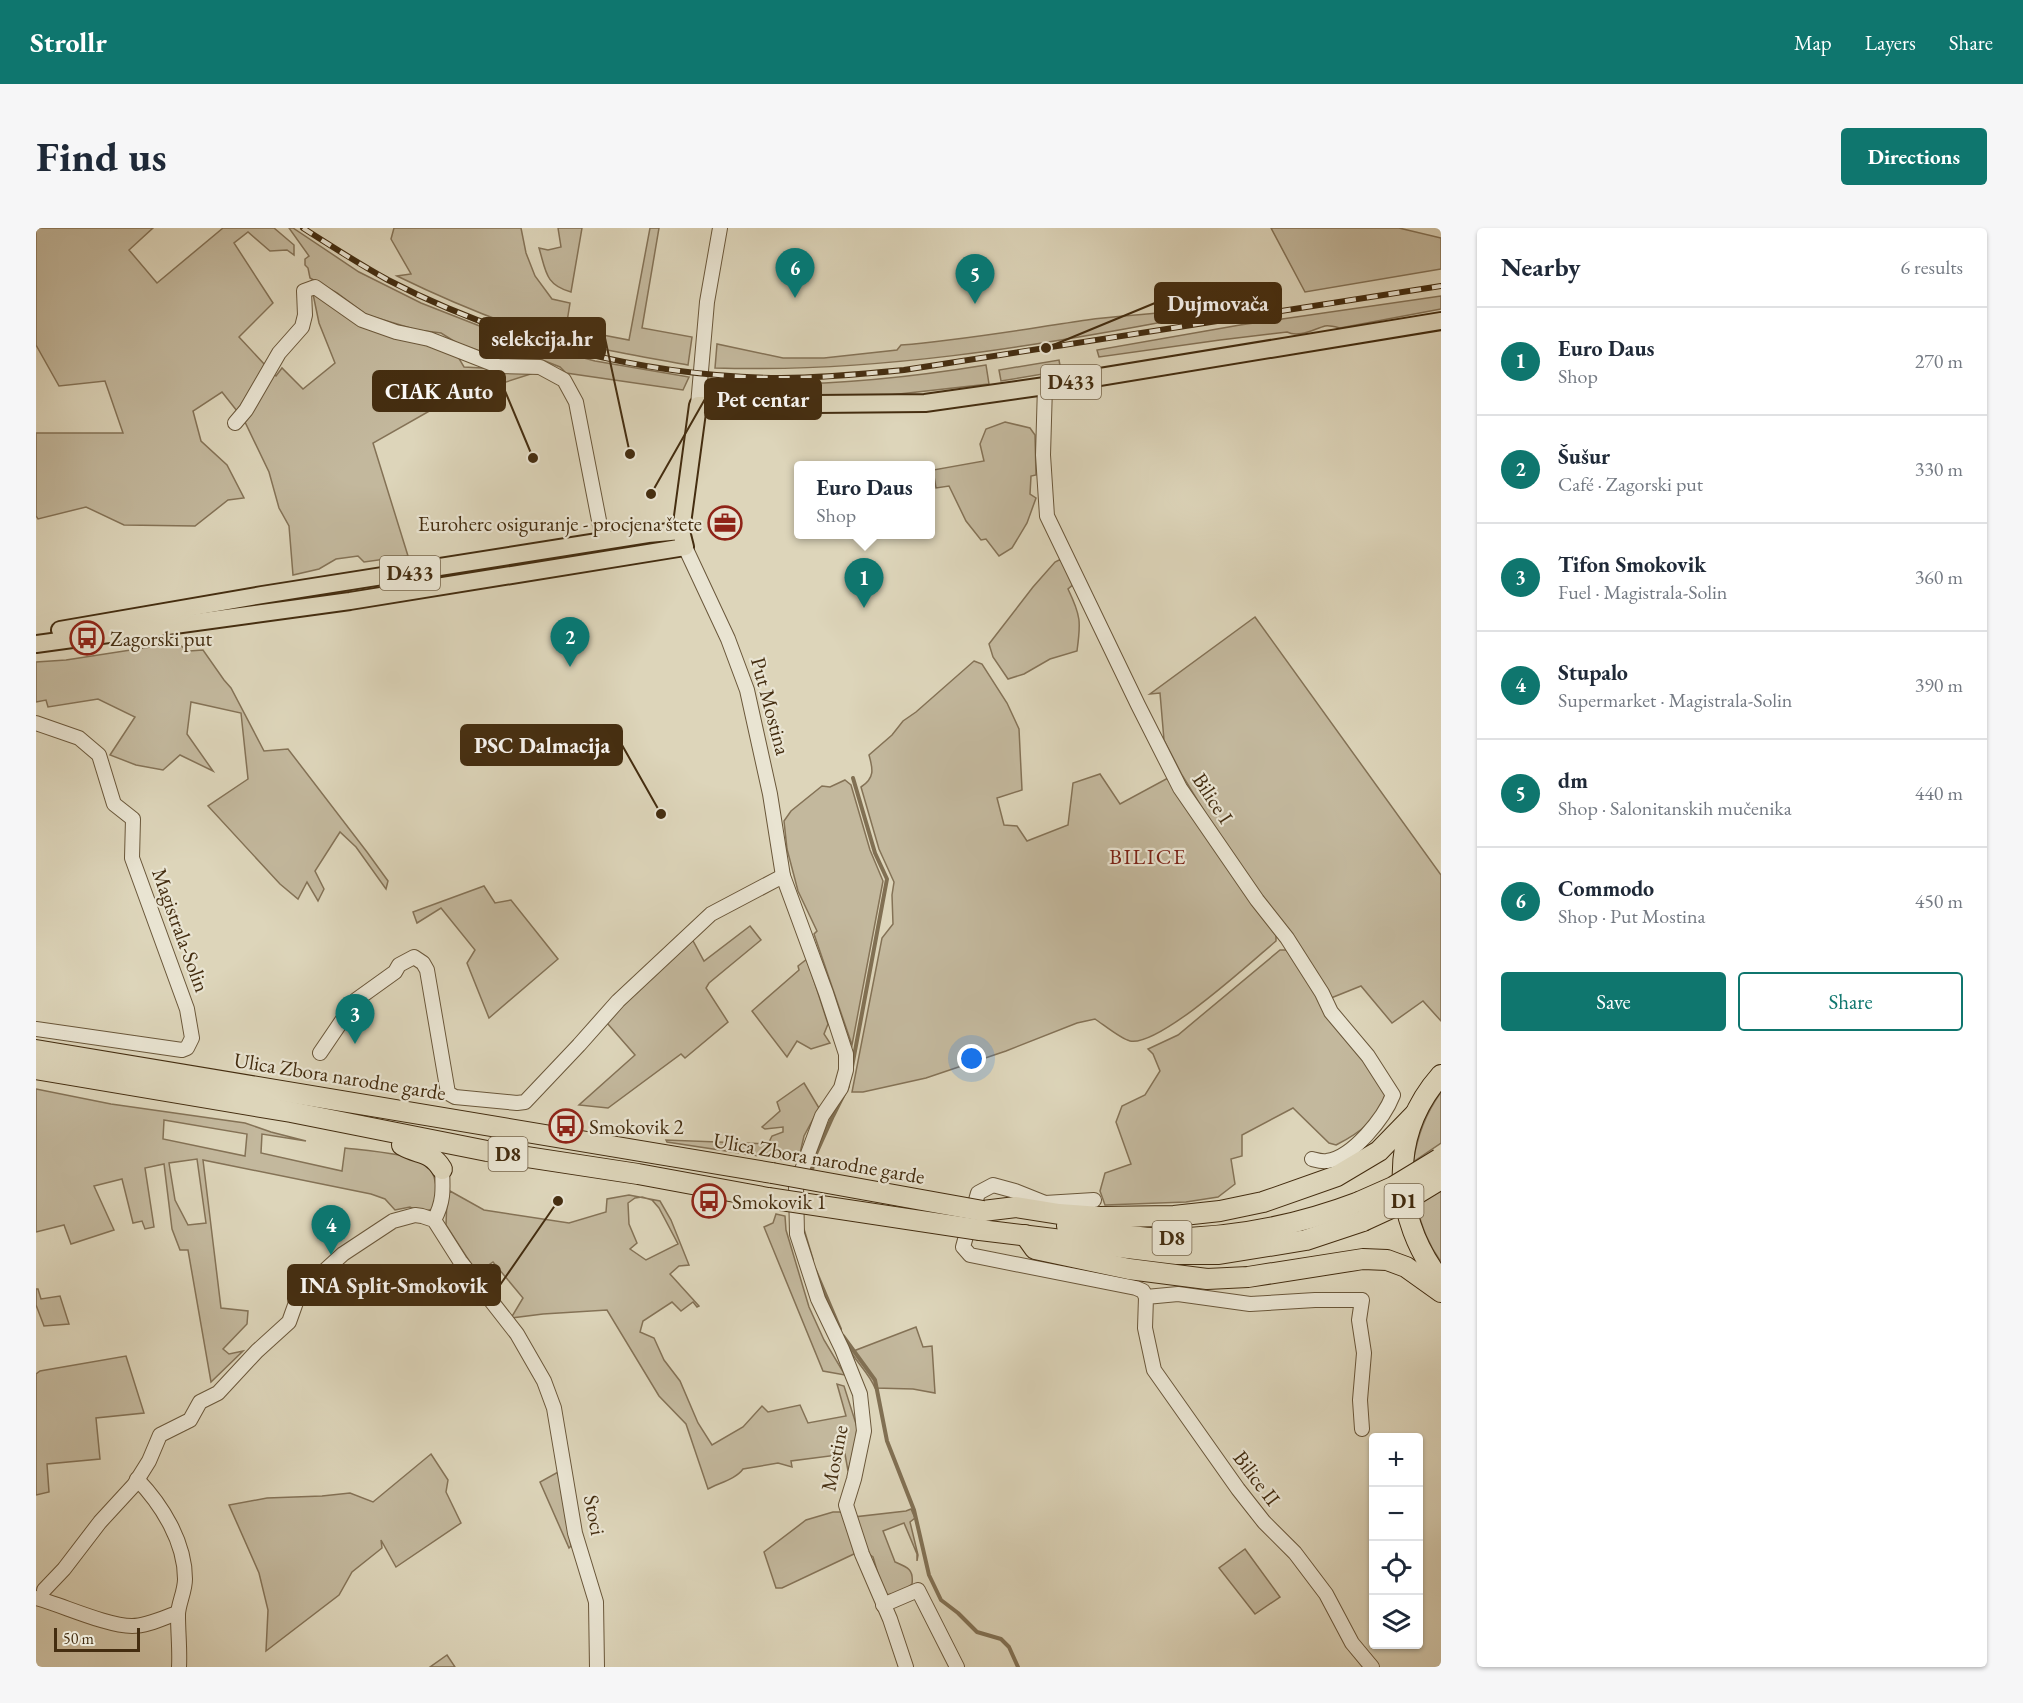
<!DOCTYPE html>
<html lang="en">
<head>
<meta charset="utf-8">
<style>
	body { margin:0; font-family:"EB Garamond",serif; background:#f6f6f7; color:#1f2937 }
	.controls { position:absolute; right:18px; bottom:18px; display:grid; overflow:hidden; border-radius:6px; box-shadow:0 2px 4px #0004 }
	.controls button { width:54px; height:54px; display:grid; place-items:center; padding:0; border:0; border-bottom:2px solid #e0e1e3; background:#fff; color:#1f2937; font:30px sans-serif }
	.scale { position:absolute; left:18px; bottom:15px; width:86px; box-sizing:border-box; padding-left:6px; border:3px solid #442d10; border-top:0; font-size:16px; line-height:21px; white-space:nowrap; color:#442d10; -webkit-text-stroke:4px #e9e4d2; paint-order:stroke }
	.you { position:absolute; left:936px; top:831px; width:21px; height:21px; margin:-15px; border:4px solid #fff; border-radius:50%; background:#1a73e8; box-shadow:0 0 0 9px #1a73e833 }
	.badge { display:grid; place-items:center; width:39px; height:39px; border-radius:50%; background:#0f766e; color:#fff; font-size:20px; font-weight:700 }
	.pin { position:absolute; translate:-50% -50px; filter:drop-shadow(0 2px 3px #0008) }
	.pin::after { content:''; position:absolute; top:32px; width:21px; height:18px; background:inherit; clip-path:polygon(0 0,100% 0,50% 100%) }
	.popup { position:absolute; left:758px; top:233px; width:141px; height:78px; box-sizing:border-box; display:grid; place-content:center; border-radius:6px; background:#fff; filter:drop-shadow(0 2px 4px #0005); font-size:20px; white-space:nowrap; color:#747a83 }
	.popup b { font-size:22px; color:#1f2937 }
	.popup::after { content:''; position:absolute; left:50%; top:100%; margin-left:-12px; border:12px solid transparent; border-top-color:#fff }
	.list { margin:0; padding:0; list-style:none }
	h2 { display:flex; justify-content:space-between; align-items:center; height:78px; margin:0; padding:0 24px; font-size:26px }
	h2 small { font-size:20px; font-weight:400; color:#747a83 }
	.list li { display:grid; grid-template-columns:39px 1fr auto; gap:18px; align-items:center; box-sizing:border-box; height:108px; padding:0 24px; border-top:2px solid #e0e1e3 }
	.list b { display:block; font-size:22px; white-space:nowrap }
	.list p { margin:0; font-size:20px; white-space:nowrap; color:#747a83 }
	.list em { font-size:20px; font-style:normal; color:#747a83 }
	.actions { display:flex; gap:12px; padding:18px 24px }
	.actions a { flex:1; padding:14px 0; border:2px solid #0f766e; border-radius:6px; text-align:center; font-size:21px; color:#0f766e }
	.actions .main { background:#0f766e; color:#fff }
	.icon { flex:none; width:33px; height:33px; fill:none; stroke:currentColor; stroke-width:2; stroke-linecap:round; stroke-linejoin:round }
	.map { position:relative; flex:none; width:1405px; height:1439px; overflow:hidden; border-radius:6px }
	header { display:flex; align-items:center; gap:36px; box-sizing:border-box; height:84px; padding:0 30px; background:#0f766e; color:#fff }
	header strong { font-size:28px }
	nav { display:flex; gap:33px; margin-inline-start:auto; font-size:21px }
	.intro { display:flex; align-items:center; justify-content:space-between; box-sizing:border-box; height:144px; padding:0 36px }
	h1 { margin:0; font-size:42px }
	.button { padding:15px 27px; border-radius:6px; background:#0f766e; color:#fff; font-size:21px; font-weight:700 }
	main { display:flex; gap:36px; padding:0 36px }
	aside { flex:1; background:#fff; border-radius:6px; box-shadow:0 2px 4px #0004 }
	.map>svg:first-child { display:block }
</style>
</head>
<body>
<header>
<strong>Strollr</strong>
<nav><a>Map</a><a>Layers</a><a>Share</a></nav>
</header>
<div class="intro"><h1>Find us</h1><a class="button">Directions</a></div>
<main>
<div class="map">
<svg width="1405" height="1439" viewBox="0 0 1405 1439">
	<rect width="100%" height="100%" fill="#ddd5ba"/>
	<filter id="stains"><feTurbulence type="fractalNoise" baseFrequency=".00333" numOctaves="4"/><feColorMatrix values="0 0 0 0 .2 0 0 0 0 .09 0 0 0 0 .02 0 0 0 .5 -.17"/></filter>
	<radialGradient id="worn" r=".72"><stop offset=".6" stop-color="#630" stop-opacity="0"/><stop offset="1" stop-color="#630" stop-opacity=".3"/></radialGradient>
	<g fill="#c3b89d" stroke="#847256" stroke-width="1.5" fill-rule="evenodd">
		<polygon points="0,0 117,0 93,22 121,55 187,0 238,0 258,17 258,27 251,22 234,23 212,4 198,15 237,75 203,109 230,138 201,183 186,164 157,183 165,213 191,237 208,270 192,272 159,298 88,297 50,279 2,291 0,288 0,205 87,205 69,153 23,158 0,117"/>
		<polygon points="253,0 257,0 323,44 385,75 477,111 559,133 653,149 647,162 530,145 524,139 504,131 460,129 421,115 405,105 381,102 331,87 301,65 274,50 272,40 269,37 269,31 273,28"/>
		<path d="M358,0H485L490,25L499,48L516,71L534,75L530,100L593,112L614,0H623L606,100L656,109L652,137C597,127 541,118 487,101C444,86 402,68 361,48L375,46L355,11Z"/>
		<path d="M522,0H546L535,64C509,57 510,43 503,20L512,22L525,19Z"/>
		<polygon points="1235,0 1363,0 1405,10 1405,41 1269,64"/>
		<polygon points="277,66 421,127 428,139 504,143 411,173 337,215 372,328 328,334 322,328 300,331 283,341 257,347 253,298 243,280 233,244 209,194 236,145 240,148 246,140 267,161 299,135 283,95"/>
		<path d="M1405,68V81L1304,100C1300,99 1293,97 1289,98C1278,101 1263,110 1251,104L1184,112L1063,129L1061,122L1204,97Z"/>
		<path d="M1151,81L1153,89C997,119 838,145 679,140L681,116L747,130H788L861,122L865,117C927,112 989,101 1051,92C1084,87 1118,87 1151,81Z"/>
		<polygon points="1023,132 1025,143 965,153 963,142"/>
		<path d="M950,137L953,156L845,168L684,169L677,165V152C694,153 711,156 728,156C802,157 877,149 950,137Z"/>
		<polygon points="969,194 994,200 999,207 1000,247 995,248 994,266 1000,270 991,295 976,320 963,328 950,311 945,312 930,293 913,258 900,260 897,242 948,233 944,216 950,201"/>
		<path d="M1023,332L1028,333L1039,355L1032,361C1045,388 1045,394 1041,423L1014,431L988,446L972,451L957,429L953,416L997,359L1019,334Z"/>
		<polygon points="1219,389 1405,647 1405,793 1387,773 1356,795 1325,758 1295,770 1273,734 1184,609 1146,547 1128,512 1124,465 1114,466"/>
		<polygon points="140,415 153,423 167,422 188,452 195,460 228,523 252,521 331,624 352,653 350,661 320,619 304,604 279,643 288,661 282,673 271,654 262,671 244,656 172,578 212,551 205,485 155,474 151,506 177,543 144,527 127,542 100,537 74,527 99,489 62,471 12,479 10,472 0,474 0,434 30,432"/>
		<path d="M938,433L946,436L971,475L983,501L986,562L961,570L968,597L981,598L991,613L1032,597L1037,555L1064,546L1084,576L1132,550L1240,707V713C1215,734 1123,819 1094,813C1085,811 1068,797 1059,791L1041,795L970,823L890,850L827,864H816L846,710L857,696L856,667L858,654L843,621L825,559C839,550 837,541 833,527L856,507L867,493L880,484Z"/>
		<polygon points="809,552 815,557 834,622 847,653 816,817 778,706 781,703 762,663 751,621 748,593 755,583 786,558 794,559"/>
		<polygon points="448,658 459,675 475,672 522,731 453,790 431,735 439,722 405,680 381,695 377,684"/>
		<polygon points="714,698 725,712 673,755 670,760 692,794 649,830 645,826 572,880 543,877 599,827 571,795 585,777 656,711 668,733"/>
		<path d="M1244,722H1250L1259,731L1281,767L1290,787L1308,810L1318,820L1350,864C1344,890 1324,905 1300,917L1293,915L1257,880L1206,907V928L1195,931L1199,956L1182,969L1150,974L1069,977L1064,963L1069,945L1095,936L1080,894L1086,878L1109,867L1124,843L1117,826L1112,821L1142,807Z"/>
		<polygon points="771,731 792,796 788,806 794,815 775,821 761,813 751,829 716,783 763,742 762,738"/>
		<polygon points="768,855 783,880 768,908 762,934 631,914 630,912 732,916 736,908 747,904 747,899 729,901 726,899 744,883 741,874"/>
		<path d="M0,861L75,876L209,895L235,904L270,913L226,906L225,925L306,943L309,920C326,922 375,926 387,934C402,944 402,966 398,981L384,984L374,979L359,982L349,971L335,966L167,932L185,1080L212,1083L211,1096L187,1121L193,1126L207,1123L175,1154L152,1022H144L136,1001L128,936L109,940L118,999L109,1001L106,993L97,995L86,951L58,958L78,1002L35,1016L28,997L0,1004ZM128,892L211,906L209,928L127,911ZM161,931L170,995L152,997L139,972L133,935Z"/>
		<path d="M1405,864V915L1377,934C1382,906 1389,887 1405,864Z"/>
		<path d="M1405,962V1034C1392,1016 1386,999 1380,977Z"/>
		<path d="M414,963L448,982L533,995L570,984L571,971L593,967L624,973L635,992L653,1037L643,1038L634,1046L663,1078L661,1079L657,1074L645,1083L636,1074L607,1093L604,1104L618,1110L628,1132L644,1153L662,1195L676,1217L707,1199L726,1178L732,1184L764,1177L772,1195L810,1188L801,1156L808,1158L821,1199L819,1219L812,1243L809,1226L755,1233L756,1239L742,1235L707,1241C700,1251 683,1255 672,1261L650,1196L623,1168L571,1082L507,1086L475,1090L487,1070L457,1034L441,1045L410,997L411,970ZM606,969L616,972L623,980L642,1016L610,1032L594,1021L601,1015L593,996L592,975L599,970Z"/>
		<polygon points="740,986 749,988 750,1002 773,1079 788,1112 809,1147 787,1143 728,999 737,995"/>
		<polygon points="0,1061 2,1061 5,1071 24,1068 33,1096 8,1098 0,1077"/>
		<path d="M880,1099L887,1119L896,1118L899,1165L877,1161L839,1160C834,1147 823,1137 815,1124Z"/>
		<polygon points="90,1128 108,1185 60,1190 64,1231 11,1236 13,1264 0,1267 0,1146 4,1143"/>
		<polygon points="395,1226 412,1252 410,1264 425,1295 360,1339 345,1312 346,1320 316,1344 303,1367 230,1423 232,1382 223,1345 193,1277 231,1270 286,1268 314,1265 337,1274"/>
		<polygon points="524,1243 535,1318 533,1320 504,1254"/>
		<path d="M875,1281L879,1290L874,1294L882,1327L881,1333V1326L868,1295L847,1303L859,1334C871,1339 878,1341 876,1356C869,1363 858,1368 848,1366L837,1329L833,1326L818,1289L870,1283Z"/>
		<polygon points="797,1284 806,1284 820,1325 746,1360 740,1360 728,1324 770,1292"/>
		<polygon points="1209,1321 1244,1369 1219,1386 1183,1340"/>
		<polygon points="411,1427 419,1439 394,1439"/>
	</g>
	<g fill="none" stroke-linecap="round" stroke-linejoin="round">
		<g stroke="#817053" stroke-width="4">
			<polyline points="816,839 851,651 839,625 817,550"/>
			<polyline points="775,947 779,928 797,888 812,858"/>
			<polyline points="767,1002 776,1032"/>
			<polyline points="779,1042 804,1101"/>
			<polyline points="807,1108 839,1152 851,1213 878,1282 893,1347 905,1372 922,1385 941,1404 965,1411 973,1419 982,1439"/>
		</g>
		<defs>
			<g id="minor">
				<path d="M1009,158L1007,227L1011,288L1102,477L1144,560L1221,672L1251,710L1286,765L1295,784L1332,828L1357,867C1348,890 1317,929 1291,933C1286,934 1280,932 1276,931"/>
				<polyline points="662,177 671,74 684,0"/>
				<polyline points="199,195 210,182 243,125 266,99 269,87 268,63 279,59 326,92 360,104 393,111 462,138 504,139 528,152 540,174 567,313"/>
				<polyline points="649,319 692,411 711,462 734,566 747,648 790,765 810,826 810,842 805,860 786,888 760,958 761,1006 782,1071 806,1121 824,1166 828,1203 818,1251 810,1277 826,1326 854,1391 870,1439"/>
				<polyline points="0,495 43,510 63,527 78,576 97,591 96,630 151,781 156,810 151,820 146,822 0,801"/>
				<polyline points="284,825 320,772 359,744 363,737 378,729 387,735 391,742 412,865 419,869 481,875 489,874 543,817 582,773 675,686 747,648"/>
				<polyline points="1058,972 1009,975 979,963 957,957 942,965 927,1019 934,1027 1100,1060 1107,1063 1110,1069"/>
				<path d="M398,992C408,974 407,961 406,941"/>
				<polyline points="1326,1201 1324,1172 1328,1125 1323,1092 1326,1072 1279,1072 1214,1076 1142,1066 1110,1069 1109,1100 1118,1142 1202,1261 1228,1294 1259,1325 1290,1366 1316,1415 1336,1439"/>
				<path d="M101,1251C126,1277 149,1314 149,1351C149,1364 142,1376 142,1387C142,1405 144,1422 143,1439"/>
				<polyline points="8,1362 28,1341 64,1294 98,1257 113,1233 124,1207 154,1192 164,1174 182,1165 221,1123 253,1094 263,1066 307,1026 357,993 379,987 386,988 398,992 424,1033 481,1106 508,1153 518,1180 539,1305 560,1374 561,1439"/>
				<path d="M0,1370C26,1377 71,1398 96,1398C111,1398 127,1390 141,1385"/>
				<polyline points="847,1377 882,1362 921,1439"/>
			</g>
			<g id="major">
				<polyline points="24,402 226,367 612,306 645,303"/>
				<polyline points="0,416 314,373 649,319 645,303 662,177 889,175 1009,158 1405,93"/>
			</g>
			<g id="highway">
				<polyline points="0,822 736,945"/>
				<polyline points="0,841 255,884 451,923 602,946 732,970"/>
				<path d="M1405,847C1351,908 1357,991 1405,1053"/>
				<path d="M366,917C383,927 394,922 406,941"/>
				<polyline points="947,983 980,979 1023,986 1064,989 1138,988 1184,983 1227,974 1301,948 1343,923 1379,886"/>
				<path d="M1031,998C1060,1003 1089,1009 1117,1010C1188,1012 1257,999 1323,974"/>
				<polyline points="944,1002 1141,1026 1183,1026 1270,1012 1327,993"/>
				<polyline points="989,1007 999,1021 1093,1041 1171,1051 1212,1049 1327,1031 1351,1032 1370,1039 1405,1064"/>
			</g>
		</defs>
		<use href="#minor" stroke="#6a573a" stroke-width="16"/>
		<use href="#major" stroke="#442d10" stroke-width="20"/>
		<use href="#highway" stroke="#442d10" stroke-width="22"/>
		<use href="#minor" stroke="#e9e4d2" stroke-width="14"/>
		<use href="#major" stroke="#ddd5ba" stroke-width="16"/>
		<use href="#highway" stroke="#ddd5ba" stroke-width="20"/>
		<defs>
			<path id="rail" d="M267,0C295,18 323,36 352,52C471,114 611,149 745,150C786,150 827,146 868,142L1405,58"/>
		</defs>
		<use href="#rail" stroke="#442d10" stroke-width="6"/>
		<use href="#rail" stroke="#e9e4d2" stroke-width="4" stroke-dasharray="11" stroke-linecap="butt"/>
		<defs>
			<g id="highway-bridge">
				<polyline points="736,945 947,983"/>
				<polyline points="732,970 944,1002"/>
				<polyline points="1323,974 1357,959 1403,931"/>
				<polyline points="1327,993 1364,976 1405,951"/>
			</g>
		</defs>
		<use href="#highway-bridge" stroke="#442d10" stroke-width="22" stroke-linecap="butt"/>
		<use href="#highway-bridge" stroke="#ddd5ba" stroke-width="20"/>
	</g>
	<defs>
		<symbol id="office-ring" viewBox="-11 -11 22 22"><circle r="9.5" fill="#e9e4d2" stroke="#8f2418" stroke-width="1.5"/><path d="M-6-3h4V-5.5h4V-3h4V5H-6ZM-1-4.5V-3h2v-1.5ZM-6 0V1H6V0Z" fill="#8f2418"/></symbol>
		<symbol id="bus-ring" viewBox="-11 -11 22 22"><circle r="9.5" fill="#e9e4d2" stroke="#8f2418" stroke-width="1.5"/><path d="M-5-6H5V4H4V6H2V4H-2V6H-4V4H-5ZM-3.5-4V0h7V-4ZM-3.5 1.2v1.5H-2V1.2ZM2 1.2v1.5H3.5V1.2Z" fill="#8f2418"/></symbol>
	</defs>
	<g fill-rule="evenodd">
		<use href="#office-ring" x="670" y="276" width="38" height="38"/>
		<use href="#bus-ring" x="32" y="391" width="38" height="38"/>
		<use href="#bus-ring" x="511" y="879" width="38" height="38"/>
		<use href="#bus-ring" x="654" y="954" width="38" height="38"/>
	</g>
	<g text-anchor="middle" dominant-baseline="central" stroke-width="4.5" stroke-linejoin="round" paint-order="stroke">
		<g fill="#e9e4d2" stroke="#76644a" stroke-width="1.5">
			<rect x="1005" y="137" width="60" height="34" rx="4.5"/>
			<rect x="344" y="328" width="60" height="34" rx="4.5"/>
			<rect x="452.5" y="909" width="39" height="34" rx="4.5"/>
			<rect x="1348.5" y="956" width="39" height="34" rx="4.5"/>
			<rect x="1116.5" y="993" width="39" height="34" rx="4.5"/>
		</g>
		<g font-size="20" font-weight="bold" fill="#442d10">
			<text x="1035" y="154">D433</text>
			<text x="374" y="345">D433</text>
			<text x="472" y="926">D8</text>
			<text x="1368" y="973">D1</text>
			<text x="1136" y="1010">D8</text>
		</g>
		<g font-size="21" fill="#442d10" stroke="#e9e4d2" text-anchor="start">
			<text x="666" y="295" text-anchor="end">Euroherc osiguranje - procjena štete</text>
			<text x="74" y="410">Zagorski put</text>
			<text x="553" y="898">Smokovik 2</text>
			<text x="696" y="973">Smokovik 1</text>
		</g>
		<g font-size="21" fill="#442d10" stroke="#e9e4d2">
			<text transform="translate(735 478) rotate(75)">Put Mostina</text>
			<text transform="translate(1177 570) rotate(57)">Bilice I</text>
			<text transform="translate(145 702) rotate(70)">Magistrala-Solin</text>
			<text transform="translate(304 848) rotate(9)">Ulica Zbora narodne garde</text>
			<text transform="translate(783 930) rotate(10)">Ulica Zbora narodne garde</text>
			<text transform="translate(798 1230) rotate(-79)">Mostine</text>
			<text transform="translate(1221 1250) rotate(53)">Bilice II</text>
			<text transform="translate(559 1287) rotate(79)">Stoci</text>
		</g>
		<g font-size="22" letter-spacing="1.5" fill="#7a1f14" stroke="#e9e4d2">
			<text x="1112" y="628">BILICE</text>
		</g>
	</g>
	<path fill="none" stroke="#442d10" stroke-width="2" d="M1010 120L1119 75M594 226L569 110M497 230L469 163M615 266L669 171M625 586L586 517M522 973L464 1057"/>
	<g fill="#442d10" stroke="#e9e4d2" stroke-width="2">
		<circle cx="1010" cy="120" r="6"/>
		<circle cx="594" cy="226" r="6"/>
		<circle cx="497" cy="230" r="6"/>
		<circle cx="615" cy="266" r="6"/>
		<circle cx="625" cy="586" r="6"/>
		<circle cx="522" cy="973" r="6"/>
	</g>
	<g fill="#442d10" stroke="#442d10" stroke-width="2">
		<rect x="1119" y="55" width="126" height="40" rx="6"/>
		<rect x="444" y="90" width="125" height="40" rx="6"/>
		<rect x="337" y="143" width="132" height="40" rx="6"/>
		<rect x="669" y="151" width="116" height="40" rx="6"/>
		<rect x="425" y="497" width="161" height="40" rx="6"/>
		<rect x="252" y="1037" width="212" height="40" rx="6"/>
	</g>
	<g font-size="22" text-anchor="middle" font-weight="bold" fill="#fff">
		<text x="1182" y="83">Dujmovača</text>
		<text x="506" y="118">selekcija.hr</text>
		<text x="403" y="171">CIAK Auto</text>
		<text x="727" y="179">Pet centar</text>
		<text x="506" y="525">PSC Dalmacija</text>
		<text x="358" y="1065">INA Split-Smokovik</text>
	</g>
	<rect width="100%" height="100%" filter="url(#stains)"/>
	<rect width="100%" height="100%" fill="url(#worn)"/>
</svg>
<div class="controls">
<button>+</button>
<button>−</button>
<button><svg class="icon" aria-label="locate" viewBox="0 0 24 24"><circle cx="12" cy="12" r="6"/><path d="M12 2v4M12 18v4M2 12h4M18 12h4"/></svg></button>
<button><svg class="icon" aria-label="layers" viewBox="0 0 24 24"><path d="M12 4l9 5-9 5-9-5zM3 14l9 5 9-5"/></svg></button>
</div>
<div class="scale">50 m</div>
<div class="you"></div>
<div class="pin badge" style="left:828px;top:380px">1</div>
<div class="popup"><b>Euro Daus</b>Shop</div>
<div class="pin badge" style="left:534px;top:439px">2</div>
<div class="pin badge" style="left:319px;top:816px">3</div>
<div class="pin badge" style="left:295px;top:1027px">4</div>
<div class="pin badge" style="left:939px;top:76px">5</div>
<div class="pin badge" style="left:759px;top:70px">6</div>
</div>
<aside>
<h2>Nearby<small>6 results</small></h2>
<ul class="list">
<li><span class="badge">1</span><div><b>Euro Daus</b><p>Shop</p></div><em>270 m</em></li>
<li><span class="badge">2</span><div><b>Šušur</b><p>Café · Zagorski put</p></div><em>330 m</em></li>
<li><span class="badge">3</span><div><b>Tifon Smokovik</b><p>Fuel · Magistrala-Solin</p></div><em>360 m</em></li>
<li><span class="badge">4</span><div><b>Stupalo</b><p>Supermarket · Magistrala-Solin</p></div><em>390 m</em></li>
<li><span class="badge">5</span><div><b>dm</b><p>Shop · Salonitanskih mučenika</p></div><em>440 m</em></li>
<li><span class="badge">6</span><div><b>Commodo</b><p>Shop · Put Mostina</p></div><em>450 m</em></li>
</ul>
<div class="actions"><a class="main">Save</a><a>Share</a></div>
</aside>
</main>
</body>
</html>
